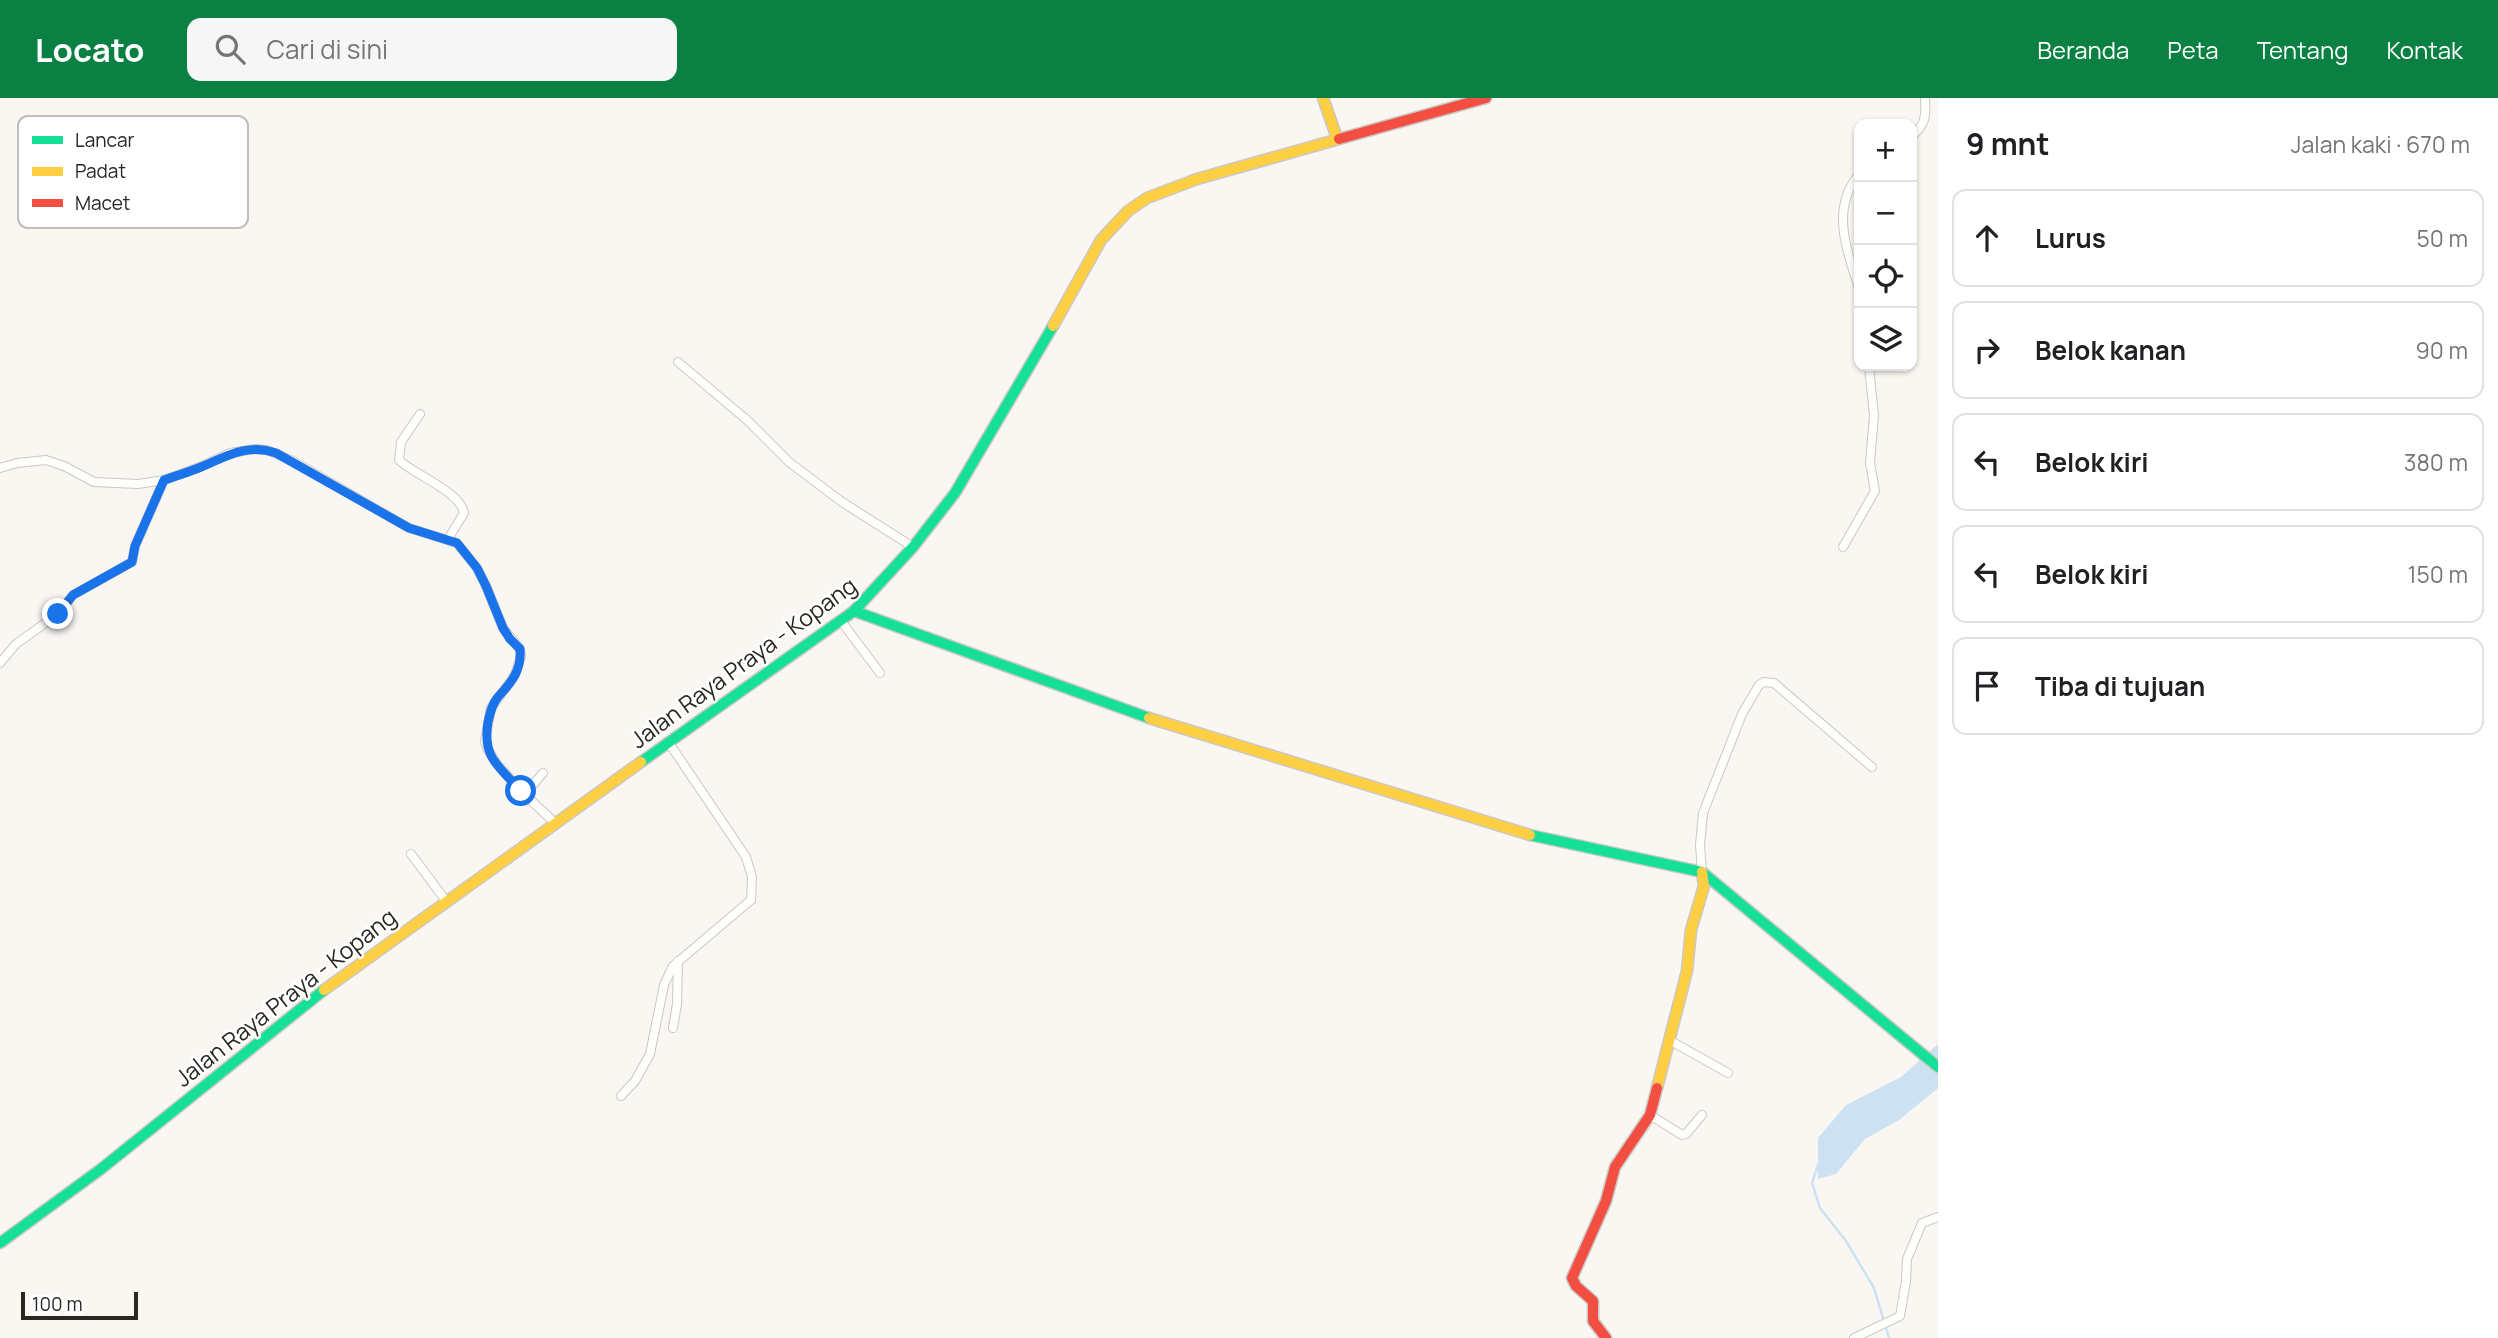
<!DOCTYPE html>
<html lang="id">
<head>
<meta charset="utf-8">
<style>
	body { margin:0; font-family:Manrope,sans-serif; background:#f6f6f6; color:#202124 }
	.controls { position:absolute; right:21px; top:21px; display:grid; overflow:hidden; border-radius:14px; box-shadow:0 2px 5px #0004 }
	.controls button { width:63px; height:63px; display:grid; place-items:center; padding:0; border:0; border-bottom:2px solid #e0e0e0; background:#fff; color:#202124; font:35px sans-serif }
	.scale { position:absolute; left:21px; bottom:18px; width:117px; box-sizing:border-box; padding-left:7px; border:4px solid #2a2622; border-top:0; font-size:19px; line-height:24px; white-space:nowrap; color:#2a2622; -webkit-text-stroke:5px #fff; paint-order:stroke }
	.stop { position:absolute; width:21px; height:21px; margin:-16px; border:5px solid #1a73e8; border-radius:50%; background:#fff }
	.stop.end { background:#1a73e8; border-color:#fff; box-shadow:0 2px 7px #0008 }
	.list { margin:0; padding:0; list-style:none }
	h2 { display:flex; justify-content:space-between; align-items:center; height:91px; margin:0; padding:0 28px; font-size:30px }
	h2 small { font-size:23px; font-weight:400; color:#757577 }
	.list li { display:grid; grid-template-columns:46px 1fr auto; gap:21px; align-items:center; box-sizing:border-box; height:98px; margin:0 14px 14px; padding:0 14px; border:2px solid #e0e0e0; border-radius:14px }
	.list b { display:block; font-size:26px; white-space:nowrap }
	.list em { font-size:23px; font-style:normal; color:#757577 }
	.icon { flex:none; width:38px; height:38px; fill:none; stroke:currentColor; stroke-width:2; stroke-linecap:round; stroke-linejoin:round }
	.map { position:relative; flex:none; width:1938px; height:1240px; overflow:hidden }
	header { display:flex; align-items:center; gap:42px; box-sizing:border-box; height:98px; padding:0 35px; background:#0b8043; color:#fff }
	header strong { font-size:33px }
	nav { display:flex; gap:38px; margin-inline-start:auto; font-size:24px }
	.search { width:490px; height:63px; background:#f6f6f6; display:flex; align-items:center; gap:18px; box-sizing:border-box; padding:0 24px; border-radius:14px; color:#757577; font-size:26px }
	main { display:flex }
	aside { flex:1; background:#fff }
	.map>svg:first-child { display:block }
</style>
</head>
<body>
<header>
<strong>Locato</strong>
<div class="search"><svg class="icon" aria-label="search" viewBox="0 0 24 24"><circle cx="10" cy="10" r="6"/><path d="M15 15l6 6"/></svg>Cari di sini</div>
<nav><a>Beranda</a><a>Peta</a><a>Tentang</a><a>Kontak</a></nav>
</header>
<main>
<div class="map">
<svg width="1938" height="1240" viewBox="0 0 1938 1240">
	<rect width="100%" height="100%" fill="#faf7f3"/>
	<polygon fill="#cce2f3" points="1938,946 1938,990 1899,1022 1865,1041 1836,1076 1818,1081 1818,1040 1846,1007 1901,979"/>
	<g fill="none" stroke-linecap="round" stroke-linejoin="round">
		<polyline stroke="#cce2f3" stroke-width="2.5" points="1818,1067 1812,1085 1820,1110 1846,1143 1874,1190 1889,1240"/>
		<defs>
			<g id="street">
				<path d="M1912,38C1926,27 1926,17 1925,0"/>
				<path d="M1859,77C1830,110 1847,153 1859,190"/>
				<polyline points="678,264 747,322 789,364 842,404 913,449"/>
				<path d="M420,316L401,344L399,362C413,376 461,394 464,415L448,441"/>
				<polyline points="0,370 17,365 46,362 64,368 94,384 138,386 164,382 200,369 230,355 255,351 267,352 291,362 409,430 457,445 477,470 486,488 503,530 520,551 521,558 515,577 491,610 485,643 488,652 497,666 521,693 555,725"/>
				<polyline points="1843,449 1875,393 1870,365 1874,318 1869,268"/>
				<polyline points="841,523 880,575"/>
				<polyline points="0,565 16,546 58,516 73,497 132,464 135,448 164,382"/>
				<polyline points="525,696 543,675"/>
				<polyline points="411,756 446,803"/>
				<polyline points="1702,774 1700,747 1703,715 1742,616 1759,587 1764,584 1774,585 1872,669"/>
				<polyline points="673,930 677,906 678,863"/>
				<polyline points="1669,942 1728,975"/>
				<polyline points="621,998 635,983 650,956 664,887 673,868 751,802 752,779 746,759 669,645"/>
				<polyline points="1650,1017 1682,1037 1686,1036 1702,1017"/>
				<polyline points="1854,1240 1900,1218 1906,1183 1907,1161 1922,1125 1938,1119"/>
			</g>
			<g id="fast">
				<polyline points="854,513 1149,620"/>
				<polyline points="641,664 854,513 913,449 955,395 1053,228"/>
				<polyline points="1530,737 1702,774 1938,969"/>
				<polyline points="0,1145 101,1071 324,892"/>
			</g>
			<g id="slow">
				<polyline points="1323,0 1337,40"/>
				<polyline points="1053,228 1101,142 1128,113 1147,100 1197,81 1339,41"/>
				<polyline points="1149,620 1530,737"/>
				<polyline points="324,892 641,664"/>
				<polyline points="1657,990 1687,873 1691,832 1704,788 1702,774"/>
			</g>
			<g id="jam">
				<polyline points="1339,41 1486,0"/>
				<polyline points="1606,1240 1593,1223 1593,1203 1576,1188 1572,1180 1606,1103 1615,1069 1650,1017 1657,990"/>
			</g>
		</defs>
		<use href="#street" stroke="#cbc8c4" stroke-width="10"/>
		<use href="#fast" stroke="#cbc8c4" stroke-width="13"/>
		<use href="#slow" stroke="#cbc8c4" stroke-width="13"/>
		<use href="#jam" stroke="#cbc8c4" stroke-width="13"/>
		<use href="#street" stroke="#fefefd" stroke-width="8"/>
		<use href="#fast" stroke="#16e098" stroke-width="10"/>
		<use href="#slow" stroke="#ffcf43" stroke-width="10"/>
		<use href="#jam" stroke="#f24e42" stroke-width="10"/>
	</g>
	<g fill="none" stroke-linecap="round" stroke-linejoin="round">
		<path stroke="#1a73e8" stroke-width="9" d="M58,516L73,497L132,464L135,448L164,382C176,378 189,374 201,369C227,358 248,345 276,355L409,430L457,445L477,470L486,488L503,530L510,541L520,551C522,572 511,585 498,599C492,606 490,615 488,624C482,660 499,668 521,693"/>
	</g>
	<g text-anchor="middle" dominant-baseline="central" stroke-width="5" stroke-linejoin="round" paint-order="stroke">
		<g font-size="23" fill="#2a2622" stroke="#fff">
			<text transform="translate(743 564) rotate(-36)">Jalan Raya Praya - Kopang</text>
			<text transform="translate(285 899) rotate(-38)">Jalan Raya Praya - Kopang</text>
		</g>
	</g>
	<rect x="18" y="18" width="230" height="112" rx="10" fill="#fff" stroke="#bfbebd" stroke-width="2"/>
	<rect x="32" y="38" width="31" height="8" fill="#16e098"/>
	<rect x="32" y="69" width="31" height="9" fill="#ffcf43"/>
	<rect x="32" y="101" width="31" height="8" fill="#f24e42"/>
	<g font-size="19" fill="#2a2622">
		<text x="75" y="49">Lancar</text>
		<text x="75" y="80">Padat</text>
		<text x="75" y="112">Macet</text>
	</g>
</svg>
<div class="controls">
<button>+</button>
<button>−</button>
<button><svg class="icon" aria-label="locate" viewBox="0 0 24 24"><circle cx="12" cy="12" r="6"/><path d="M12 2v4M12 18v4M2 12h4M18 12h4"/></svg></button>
<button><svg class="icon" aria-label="layers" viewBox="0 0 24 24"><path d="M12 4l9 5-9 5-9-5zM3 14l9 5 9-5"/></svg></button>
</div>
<div class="scale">100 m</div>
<div class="stop" style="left:521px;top:693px"></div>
<div class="stop end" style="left:58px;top:516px"></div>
</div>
<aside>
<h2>9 mnt<small>Jalan kaki · 670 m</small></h2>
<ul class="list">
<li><svg class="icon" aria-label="ahead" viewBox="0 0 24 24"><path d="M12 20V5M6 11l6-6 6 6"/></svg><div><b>Lurus</b></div><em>50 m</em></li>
<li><svg class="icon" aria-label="right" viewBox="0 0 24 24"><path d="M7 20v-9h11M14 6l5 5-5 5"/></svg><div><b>Belok kanan</b></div><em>90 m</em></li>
<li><svg class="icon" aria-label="left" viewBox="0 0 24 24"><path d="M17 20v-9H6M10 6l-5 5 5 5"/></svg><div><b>Belok kiri</b></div><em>380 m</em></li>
<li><svg class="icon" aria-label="left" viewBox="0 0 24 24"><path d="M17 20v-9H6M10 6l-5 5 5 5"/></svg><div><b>Belok kiri</b></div><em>150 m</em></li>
<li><svg class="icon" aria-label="arrive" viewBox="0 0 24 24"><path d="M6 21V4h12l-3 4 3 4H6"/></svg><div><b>Tiba di tujuan</b></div></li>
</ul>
</aside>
</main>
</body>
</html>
